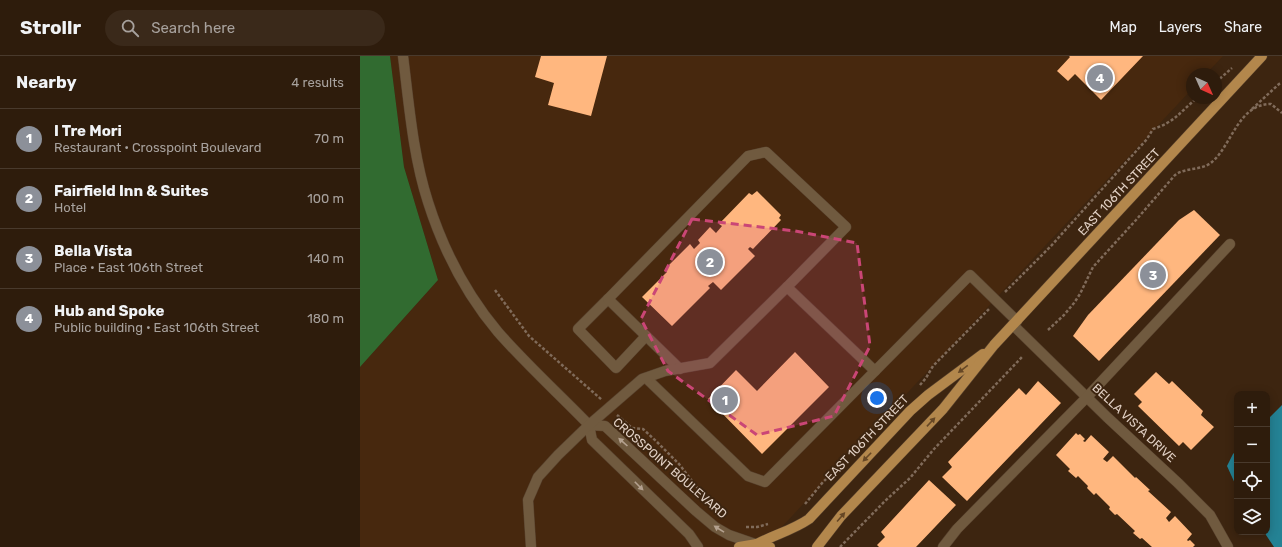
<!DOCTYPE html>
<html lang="en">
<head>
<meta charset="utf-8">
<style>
	body { margin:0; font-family:Rubik,sans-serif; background:#3a291a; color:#f1f3f6 }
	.controls { position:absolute; right:12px; bottom:12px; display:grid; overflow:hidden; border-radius:8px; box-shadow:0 2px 10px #0003 }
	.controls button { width:36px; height:36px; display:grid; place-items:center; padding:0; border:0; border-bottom:1px solid #493a2d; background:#2e1c0c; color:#f1f3f6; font:20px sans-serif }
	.compass { position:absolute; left:826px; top:12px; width:36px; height:36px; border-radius:50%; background:#2e1c0c; box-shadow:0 2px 10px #0003; rotate:135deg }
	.you { position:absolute; left:517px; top:342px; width:14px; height:14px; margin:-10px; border:3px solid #fff; border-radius:50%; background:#1a73e8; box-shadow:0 0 0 6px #1a73e833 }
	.badge { display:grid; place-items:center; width:26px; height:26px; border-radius:50%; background:#8c9099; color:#fff; font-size:13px; font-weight:700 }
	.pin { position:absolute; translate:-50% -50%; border:2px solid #fff; box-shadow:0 1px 4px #0006 }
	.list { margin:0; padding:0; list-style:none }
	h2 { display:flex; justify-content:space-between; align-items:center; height:52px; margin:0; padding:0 16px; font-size:17px }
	h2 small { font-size:13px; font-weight:400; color:#a7a19d }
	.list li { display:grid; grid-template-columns:26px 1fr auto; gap:12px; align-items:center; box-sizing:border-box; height:60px; padding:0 16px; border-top:1px solid #493a2d }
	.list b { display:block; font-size:15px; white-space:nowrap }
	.list p { margin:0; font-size:13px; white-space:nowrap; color:#a7a19d }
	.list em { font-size:13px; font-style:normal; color:#a7a19d }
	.icon { flex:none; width:22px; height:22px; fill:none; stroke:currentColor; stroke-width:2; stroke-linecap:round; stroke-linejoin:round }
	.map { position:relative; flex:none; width:922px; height:491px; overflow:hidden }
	header { display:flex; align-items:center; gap:24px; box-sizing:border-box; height:56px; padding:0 20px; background:#2e1c0c; border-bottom:1px solid #493a2d }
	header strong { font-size:19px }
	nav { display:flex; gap:22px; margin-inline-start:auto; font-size:14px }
	.search { width:280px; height:36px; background:#3a291a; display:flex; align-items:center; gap:10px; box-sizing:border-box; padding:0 14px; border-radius:22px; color:#a7a19d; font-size:15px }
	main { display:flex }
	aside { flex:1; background:#2e1c0c }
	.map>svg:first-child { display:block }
</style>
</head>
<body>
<header>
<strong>Strollr</strong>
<div class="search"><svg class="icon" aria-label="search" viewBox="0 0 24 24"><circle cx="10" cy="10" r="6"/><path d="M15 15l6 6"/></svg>Search here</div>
<nav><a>Map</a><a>Layers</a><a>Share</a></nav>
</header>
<main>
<aside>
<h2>Nearby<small>4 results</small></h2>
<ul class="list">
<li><span class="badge">1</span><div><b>I Tre Mori</b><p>Restaurant · Crosspoint Boulevard</p></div><em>70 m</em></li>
<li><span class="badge">2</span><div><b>Fairfield Inn &amp; Suites</b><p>Hotel</p></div><em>100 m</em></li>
<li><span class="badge">3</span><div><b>Bella Vista</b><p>Place · East 106th Street</p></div><em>140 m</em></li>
<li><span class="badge">4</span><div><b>Hub and Spoke</b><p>Public building · East 106th Street</p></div><em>180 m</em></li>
</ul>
</aside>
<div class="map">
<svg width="922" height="491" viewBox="0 0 922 491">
	<rect width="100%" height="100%" fill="#3d2510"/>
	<polygon fill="#47280e" points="30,0 863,0 846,18 832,18 832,33 403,491 0,491 0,311 78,224 44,111"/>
	<polygon fill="#316b30" points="0,0 30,0 44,111 78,224 0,311"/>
	<g fill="#248294">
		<polygon points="922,349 922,491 914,491 904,476 907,476 907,364"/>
		<polygon points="877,394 877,432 867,410 873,398"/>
	</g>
	<g fill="#ffb77f">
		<polygon points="181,0 247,0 231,60 188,49 194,27 175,21"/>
		<polygon points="709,0 783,0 741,44 715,18 708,25 697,15 710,1"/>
		<polygon points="397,135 421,159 419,162 421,164 393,193 390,191 388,193 395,200 361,234 353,226 348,230 350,232 312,270 282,241 307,216 305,213 330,188 334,193 340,187 338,184 350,171 356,177 362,170 359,168 389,137 392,139"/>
		<polygon points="834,154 860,179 739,305 713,280 728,259 819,164"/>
		<polygon points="435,296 469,331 402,398 348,343 376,314 397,335"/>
		<polygon points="796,316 809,328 812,325 843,355 841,359 854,371 831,394 823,386 819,390 778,350 782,346 774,338"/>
		<polygon points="678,325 701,347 607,445 582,421 592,411 588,406 659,332 666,339"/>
		<polygon points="716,377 718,379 720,378 725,383 723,385 725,386 731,379 749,396 743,403 747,406 753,400 775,422 776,421 790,434 788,435 811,456 806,462 809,466 815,460 832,478 827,484 828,485 830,484 835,489 833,491 792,491 782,482 780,483 773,477 775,475 757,458 755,459 749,453 750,451 736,437 734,439 727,432 728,430 718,420 716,422 708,415 710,413 696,399"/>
		<polygon points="569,424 596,449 556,491 519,491 517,489 525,481 521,476"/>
	</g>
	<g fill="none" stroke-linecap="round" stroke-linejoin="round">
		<defs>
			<g id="minor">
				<path d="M43,0C49,48 53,100 68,146C83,193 106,238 138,276C166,308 199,338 229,369L232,384L329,478L338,491"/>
				<polyline points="248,243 218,273 256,312 286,280"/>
				<polyline points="653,269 748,362 818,427 850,459 868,491"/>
				<polyline points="320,313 248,243 388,100 406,96 486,171 427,231"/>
				<polyline points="286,322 388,420 405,426 515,315"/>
				<polyline points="229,369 245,370 336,455 355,471 369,479 395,488"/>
				<polyline points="171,491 168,444 178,421 198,399 229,369 282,323 305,315 350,307 427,231 515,315 610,219 657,265"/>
				<polyline points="583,491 597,473 727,341 870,188"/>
			</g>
			<g id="major">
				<path d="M397,488C414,479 433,474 449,463L550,355L568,339L623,298"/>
				<polyline points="379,491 397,488 410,491"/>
				<polyline points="457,491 481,460 583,353 634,289 902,0"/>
			</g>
		</defs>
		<use href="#minor" stroke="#57412d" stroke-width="11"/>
		<use href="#major" stroke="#57412d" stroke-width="11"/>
		<g stroke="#806b5a" stroke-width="2.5" stroke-dasharray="3 2" stroke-linecap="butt">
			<polyline points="856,26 872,12"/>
			<polyline points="892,53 919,28 922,27"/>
			<polyline points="135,234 169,280 242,344"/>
			<path d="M645,236L691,190L787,83L793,73C815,66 820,56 837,42"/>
			<path d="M688,274L704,259L714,247L720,238L733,211L776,164L815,119C826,111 841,115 852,106C872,89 878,48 911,48L922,57"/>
			<polyline points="560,329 566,322 573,310 629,253"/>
			<polyline points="257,359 272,372 283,373 296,385 319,408 336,430 350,450"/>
			<polyline points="445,448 463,426 479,411"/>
			<polyline points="386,471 397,471 408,468"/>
			<polyline points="480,491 525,445 550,422 574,393 663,300"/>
		</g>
		<use href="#minor" stroke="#705a3f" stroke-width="10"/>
		<use href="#major" stroke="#b3874c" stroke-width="10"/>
	</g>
	<defs><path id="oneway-solid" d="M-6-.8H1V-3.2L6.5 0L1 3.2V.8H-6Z"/></defs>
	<g fill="#664725">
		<use href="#oneway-solid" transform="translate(603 313) rotate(143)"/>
		<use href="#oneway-solid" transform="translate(571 366) rotate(-47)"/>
		<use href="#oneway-solid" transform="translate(507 401) rotate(134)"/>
		<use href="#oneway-solid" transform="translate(481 461) rotate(-49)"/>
	</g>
	<g fill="#b4a18f">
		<use href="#oneway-solid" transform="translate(263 386) rotate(-138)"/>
		<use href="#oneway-solid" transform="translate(279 430) rotate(45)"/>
		<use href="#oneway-solid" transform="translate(359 473) rotate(-148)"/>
	</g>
	<path fill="#ca4676" fill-opacity="0.2" stroke="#ca4676" stroke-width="3" stroke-dasharray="8 5" stroke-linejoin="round" d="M332,163L435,175L497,187L510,290L474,360L397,379L308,315L281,263Z"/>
	<g text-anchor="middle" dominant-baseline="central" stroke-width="4" stroke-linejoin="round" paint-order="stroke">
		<g font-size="12" fill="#e2d1c5" stroke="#3d2510">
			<text transform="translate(759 136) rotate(-47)">EAST 106TH STREET</text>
			<text transform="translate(774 367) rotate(43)">BELLA VISTA DRIVE</text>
			<text transform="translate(507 382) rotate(-46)">EAST 106TH STREET</text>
			<text transform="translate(310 412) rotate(41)">CROSSPOINT BOULEVARD</text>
		</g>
	</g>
</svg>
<div class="controls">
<button>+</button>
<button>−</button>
<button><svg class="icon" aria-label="locate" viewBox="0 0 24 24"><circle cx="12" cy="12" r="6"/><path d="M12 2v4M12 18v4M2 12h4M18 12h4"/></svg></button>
<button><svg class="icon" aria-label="layers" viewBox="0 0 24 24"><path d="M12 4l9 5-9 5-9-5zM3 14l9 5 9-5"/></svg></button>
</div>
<svg class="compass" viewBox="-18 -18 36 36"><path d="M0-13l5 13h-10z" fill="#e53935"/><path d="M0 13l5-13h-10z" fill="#a7a19d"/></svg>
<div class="you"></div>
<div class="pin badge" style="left:365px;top:344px">1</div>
<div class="pin badge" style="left:350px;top:206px">2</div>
<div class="pin badge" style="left:793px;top:219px">3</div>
<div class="pin badge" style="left:740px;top:22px">4</div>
</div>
</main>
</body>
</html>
